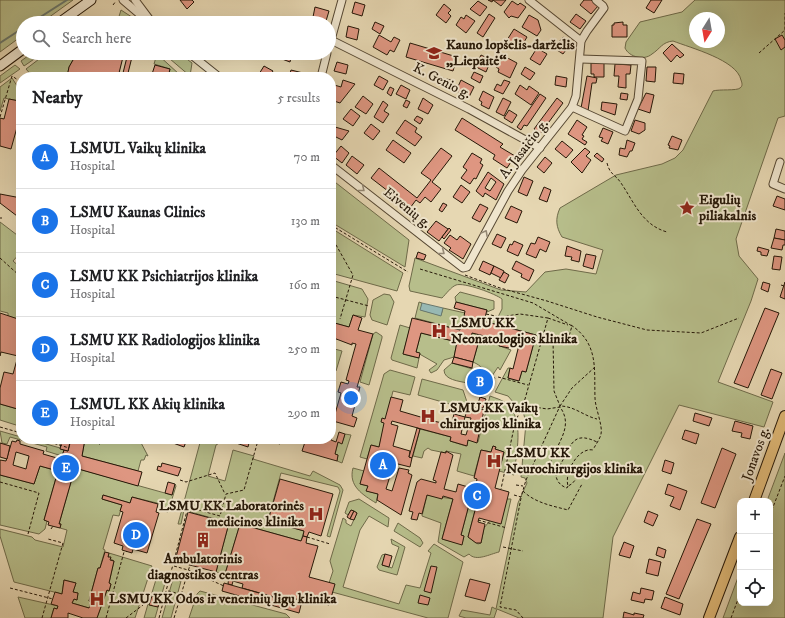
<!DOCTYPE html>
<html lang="en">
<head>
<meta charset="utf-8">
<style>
	body { margin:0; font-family:"IM FELL DW Pica",serif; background:#f6f6f6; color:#202124 }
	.controls { position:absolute; right:12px; bottom:12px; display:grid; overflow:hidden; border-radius:8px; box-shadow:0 4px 16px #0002 }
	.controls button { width:36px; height:36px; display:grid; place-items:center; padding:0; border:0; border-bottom:1px solid #e0e0e0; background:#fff; color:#202124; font:20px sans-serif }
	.compass { position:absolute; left:689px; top:12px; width:36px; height:36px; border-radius:50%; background:#fff; box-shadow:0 4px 16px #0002; rotate:191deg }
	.you { position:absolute; left:351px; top:398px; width:14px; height:14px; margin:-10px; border:3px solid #fff; border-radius:50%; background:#1a73e8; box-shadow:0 0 0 6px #1a73e833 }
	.badge { display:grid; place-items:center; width:26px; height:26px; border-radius:50%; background:#1a73e8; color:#fff; font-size:13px; font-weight:700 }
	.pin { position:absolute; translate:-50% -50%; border:2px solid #fff; box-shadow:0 1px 4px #0006 }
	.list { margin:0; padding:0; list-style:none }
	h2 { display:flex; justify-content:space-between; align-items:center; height:52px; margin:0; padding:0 16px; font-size:17px }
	h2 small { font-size:13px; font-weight:400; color:#757577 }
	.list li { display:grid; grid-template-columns:26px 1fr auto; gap:12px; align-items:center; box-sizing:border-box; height:64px; padding:0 16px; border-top:1px solid #e0e0e0 }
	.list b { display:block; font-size:15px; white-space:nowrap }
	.list p { margin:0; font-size:13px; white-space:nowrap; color:#757577 }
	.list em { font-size:13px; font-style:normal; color:#757577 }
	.icon { flex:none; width:22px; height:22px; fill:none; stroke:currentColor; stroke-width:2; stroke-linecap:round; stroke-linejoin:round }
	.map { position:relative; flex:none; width:785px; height:618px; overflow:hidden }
	.search { position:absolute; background:#fff; box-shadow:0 4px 16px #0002; left:16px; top:16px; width:320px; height:44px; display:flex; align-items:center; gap:10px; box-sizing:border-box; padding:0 14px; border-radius:22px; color:#757577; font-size:15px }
	.panel { position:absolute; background:#fff; box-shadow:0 4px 16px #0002; left:16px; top:72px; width:320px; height:372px; border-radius:16px }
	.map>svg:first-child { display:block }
</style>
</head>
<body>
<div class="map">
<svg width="785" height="618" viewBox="0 0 785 618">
	<rect width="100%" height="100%" fill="#e6d7b2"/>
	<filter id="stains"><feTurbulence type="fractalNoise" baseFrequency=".005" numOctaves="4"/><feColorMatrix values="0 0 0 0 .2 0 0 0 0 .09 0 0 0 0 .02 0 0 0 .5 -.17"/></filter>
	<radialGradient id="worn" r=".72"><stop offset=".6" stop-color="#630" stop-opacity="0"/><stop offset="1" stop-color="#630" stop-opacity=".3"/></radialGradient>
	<g fill="#b7be8b" stroke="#6e6a49" fill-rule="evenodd">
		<polygon points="0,0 73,0 41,23 23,23 23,35 0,52"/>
		<path d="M695,0H785V116L778,118L736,239L739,256L758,279L751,301L718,382L773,402L764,427L679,405L613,537L603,618H519L497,609L494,618H466L459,616L462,610L490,615L492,607L496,609L518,503L527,483L525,478L521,477L526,423L522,407L520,410L508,396L495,392L508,368H510L508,378L519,381L522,371L526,372L536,335L484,321L498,317L502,309V299C496,294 464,282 456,285C451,287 446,294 442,298L410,291L409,286L415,258L501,290L526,292L545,272L566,269L596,274L603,250L562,237C556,227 555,219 560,208L616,175L662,164L675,158L683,150L713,91C719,89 737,91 740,88C743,86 742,83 741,80C737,60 691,48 673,41C662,42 660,49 652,54C644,61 629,57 625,48L626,42L640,22L682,12ZM695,18H719V42H695Z"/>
		<polygon points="121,10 141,23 117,23"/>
		<polygon points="32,53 43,53 24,66 21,61"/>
		<polygon points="47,53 77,53 69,67 67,77 33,77 26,69"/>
		<polygon points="163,53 179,53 192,63 190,76"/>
		<polygon points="157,54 179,74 180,77 168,77 170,69 154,64"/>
		<polygon points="15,65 20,69 0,83 0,76"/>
		<polygon points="12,78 21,92 21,100 19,101 4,98 0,111 0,87"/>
		<polygon points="331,179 409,240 405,267 331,222"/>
		<polygon points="0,222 21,238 21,252 13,261 21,268 21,320 8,316 8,313 0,311"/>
		<polygon points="331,228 403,273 397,291 331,273"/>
		<polygon points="331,280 362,289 368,299 365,317 353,315 349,327 331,322"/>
		<polygon points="460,292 494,301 494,309 487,312 487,310 456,302 455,297"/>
		<polygon points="384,294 390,295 394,302 387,325 372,320 370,315 373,300"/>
		<polygon points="419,302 422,303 421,310 441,315 443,308 465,313 460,330 415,318"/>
		<polygon points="400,325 410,328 403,354 419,358 417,368 392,360 391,358"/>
		<polygon points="376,332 382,336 382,338 369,385 360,382 373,334"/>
		<polygon points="421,333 457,342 454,357 444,360 437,370 431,373 429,370 437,364 416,352"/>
		<path d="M472,333L501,340L500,346L511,350L500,370L498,367L492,376L495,378L490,389L486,390L477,386L484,379C484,369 482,366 473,362L478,344L470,342Z"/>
		<polygon points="331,348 342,351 336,371 331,370"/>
		<path d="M452,363L476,370V378L467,383C459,381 444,380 444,370Z"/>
		<polygon points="390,370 415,377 410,395 393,391 379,447 371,445 367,459 360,457 384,374"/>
		<polygon points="422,379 463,390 468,405 467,409 418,395"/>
		<path d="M490,396C495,398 503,400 507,404C525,420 516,453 514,475L499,471L504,452L495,449L496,447L493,446L491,452L481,450L474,476L457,471L461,454L446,451V453L431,450L428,448L424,451L422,458L413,456L420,429L451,437L450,441L466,446L468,440L478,442Z"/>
		<polygon points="0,404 21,410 21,422 16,425 0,420"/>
		<polygon points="0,431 21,437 21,439 29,439 60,448 64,450 62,456 46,451 47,447 10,437 7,444 2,443"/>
		<polygon points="345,434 351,435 342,463 337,461 338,455 335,454 338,442 342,443"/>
		<polygon points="85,439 100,444 102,439 139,439 148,456 146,455 144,460 141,460 138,471 82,456"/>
		<polygon points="201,439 222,439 221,442 216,445 208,476 225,481 233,450 254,456 253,459 310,476 313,471 340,485 343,490 330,537 327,536 340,491 338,487 281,473 268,520 304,531 301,541 240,524 225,574 216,572 229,523 184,510 181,524 178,524"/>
		<polygon points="785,453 785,618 723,618 740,572 740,603 770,603 770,501 767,501"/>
		<polygon points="40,466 58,471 44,520 47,521 45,529 39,534 0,525 0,475 34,484"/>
		<polygon points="75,468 172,495 175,484 176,486 168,512 160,510 161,504 132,497 130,503 103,495 102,499 122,505 119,516 113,515 103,549 105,550 100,568 98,568 89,601 91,602 89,608 72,603 74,599 77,600 78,593 73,592 76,583 64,580 62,594 14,582 0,536 0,529 32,537 35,540 63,547 67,530 60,528 61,524 59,524"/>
		<path d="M353,468L364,471L360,484L368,486L367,491L378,494L376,503C363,495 348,486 353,468Z"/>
		<path d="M427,495L453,499L442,539L462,544L464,536L461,535L470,501L477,503L468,537L478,544L481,543L484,528L507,499H511L499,552C490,554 476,562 469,554L464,557L438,542L441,523L422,516Z"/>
		<polygon points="359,499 389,518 388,527 369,516 360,530 343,587 399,604 406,585 420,588 431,553 428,551 434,544 463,562 448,618 428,618 332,592 329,583 333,571 330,561 343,518 346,520 346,523 351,526 357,513 351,510 348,515 345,513 349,502"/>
		<polygon points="398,523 420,538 423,543 420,547 394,531"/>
		<polygon points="391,539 405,547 397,575 379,570 377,567 382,555 385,554 382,565 392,568 399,547 392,544"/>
		<polygon points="109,553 152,566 135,618 97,618 107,590 109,591 111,584 109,583 114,561 108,557"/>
		<polygon points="158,573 167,576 155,618 144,618 148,604 158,607 160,599 151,596"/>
		<polygon points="173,579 181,581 171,618 162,618"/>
		<polygon points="200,591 286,614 290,618 189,618 197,594"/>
		<polygon points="18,597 58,606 57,609 54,608 51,618 25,618"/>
	</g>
	<polygon fill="#97b8b3" stroke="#69786e" points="422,303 443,308 441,316 420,310"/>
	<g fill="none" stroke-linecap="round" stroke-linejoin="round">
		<g stroke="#69786e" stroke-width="2">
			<polyline points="31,23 67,0"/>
			<polyline points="0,43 23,28"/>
		</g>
	</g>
	<g fill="#de9681" stroke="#251707" fill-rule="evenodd">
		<polygon points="180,0 192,0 194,2 187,9"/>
		<polygon points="488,0 506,0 501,6 493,0 492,2"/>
		<polygon points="584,0 591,0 598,6 591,14 580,5"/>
		<polygon points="651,0 662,0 654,13 646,8"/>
		<polygon points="478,1 487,7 480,16 470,9"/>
		<polygon points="512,1 518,5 520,3 526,7 518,18 511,16 509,18 504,12"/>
		<polygon points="355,2 365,5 362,16 352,13"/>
		<polygon points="444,4 451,10 448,13 451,16 446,23 436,15"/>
		<polygon points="315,7 329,11 326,21 313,17"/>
		<polygon points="489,14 495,18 483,37 477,33"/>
		<polygon points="576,14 586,21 580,29 570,22"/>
		<polygon points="466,15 475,21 466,33 456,25 461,17 464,19"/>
		<polygon points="529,15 538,20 541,30 537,36 522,27"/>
		<polygon points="375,22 384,26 380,34 372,29"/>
		<polygon points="623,22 623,25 627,25 627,37 612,37 612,25 614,25 614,23"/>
		<polygon points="348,26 359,29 357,40 346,37"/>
		<polygon points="514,29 527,37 520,49 507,40"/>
		<polygon points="379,35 391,42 394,37 400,40 394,52 390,50 387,55 373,47"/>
		<polygon points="782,35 785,40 785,47 781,50 775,39"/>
		<polygon points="563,37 571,43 563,54 554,48"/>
		<polygon points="410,43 457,57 453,71 406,57"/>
		<polygon points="672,44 684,55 680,58 677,55 671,62 663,53"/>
		<polygon points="537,48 547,54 540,65 530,59"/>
		<polygon points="77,53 124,53 118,77 67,77 69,67"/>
		<polygon points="128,53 133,53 127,77 122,77"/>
		<polygon points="284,53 292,53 290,62 282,59"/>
		<polygon points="481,55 491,60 486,72 472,65 476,58 479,59"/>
		<polygon points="502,55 517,63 510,78 498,72 499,69 496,67"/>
		<polygon points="337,62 348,65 346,74 334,71"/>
		<polygon points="591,63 604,63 604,77 594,77 594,74 591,74"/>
		<polygon points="615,64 631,65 630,74 626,74 626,88 618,87 619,76 614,76"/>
		<polygon points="155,65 170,69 168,77 151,77"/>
		<polygon points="264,66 273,71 269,77 263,77 259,74"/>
		<polygon points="525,67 535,73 530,80 521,74"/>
		<polygon points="647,67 656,67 655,82 646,81"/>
		<polygon points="291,70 307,74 306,77 289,77"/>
		<polygon points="474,72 483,76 480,83 471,78"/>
		<polygon points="674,73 684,74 683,84 673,83"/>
		<polygon points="379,76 388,81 383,90 374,85"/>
		<polygon points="556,76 567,78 566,87 555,85"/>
		<polygon points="587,76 597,78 596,83 592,83 588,111 581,108"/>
		<polygon points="442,78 451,80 449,86 441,84"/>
		<polygon points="343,80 355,84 340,103 331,100 331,84 341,87"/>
		<polygon points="461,80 474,87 469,97 456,91"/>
		<polygon points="504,80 510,82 503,94 494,90 497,84 501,86"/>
		<polygon points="401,85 410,90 406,99 396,94"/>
		<polygon points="520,85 527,90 529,86 539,93 531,105 515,94"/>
		<polygon points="390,87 394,89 391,96 387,93"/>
		<polygon points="483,91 494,97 489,109 481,105 482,102 479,100"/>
		<polygon points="621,93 628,94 627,100 620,99"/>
		<polygon points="646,93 654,95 650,113 638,109"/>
		<polygon points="540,94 546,98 527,126 524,125 521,130 517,127"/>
		<polygon points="363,96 373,104 366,114 355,107"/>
		<polygon points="423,98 433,105 428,114 418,109"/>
		<polygon points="503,98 511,102 504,116 496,112"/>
		<polygon points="557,98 563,103 540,134 534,129"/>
		<polygon points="9,99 19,101 21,100 21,113 11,149 0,146 0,118 4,119"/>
		<polygon points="406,100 410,102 407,108 403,106"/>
		<polygon points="383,101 388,105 384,111 389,114 383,123 374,117"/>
		<polygon points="602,102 617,104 615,115 601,110"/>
		<polygon points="351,109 360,116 353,126 343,119"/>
		<polygon points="509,110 517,115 512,123 504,118"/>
		<polygon points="417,116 423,119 420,124 414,120"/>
		<polygon points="462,118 503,144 500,147 515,156 507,168 493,159 495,155 455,130"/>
		<polygon points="405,120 417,128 415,132 422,137 415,146 396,133"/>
		<polygon points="577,120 587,127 582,135 584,136 582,139 587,142 585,145 568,134"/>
		<polygon points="635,120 645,123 645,130 639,134 631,131"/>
		<polygon points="371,124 380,131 373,140 364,133"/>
		<polygon points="335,127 349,131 342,140 332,135"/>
		<polygon points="603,128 613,132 608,144 601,141 603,138 599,137"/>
		<polygon points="672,136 682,140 678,150 669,148 670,146 668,145"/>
		<polygon points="393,140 411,153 404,163 386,150"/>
		<polygon points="627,140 635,143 632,151 630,151 627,157 619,155 620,148 625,149"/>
		<polygon points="562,141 573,150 566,158 555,149"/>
		<polygon points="341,146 349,153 342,163 333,156"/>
		<polygon points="441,148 452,156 432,182 441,189 431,202 425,197 420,203 416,200 410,208 371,178 379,168 417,198 431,180 421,173"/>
		<polygon points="585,148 590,152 586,156 591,160 582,173 571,162"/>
		<polygon points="472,153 482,159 480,163 483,165 476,179 474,178 470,184 461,178 467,170 463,167"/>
		<polygon points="597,153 604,159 602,162 594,156"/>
		<polygon points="352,156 364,165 357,174 346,165"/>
		<polygon points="545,157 552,163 544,173 537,167"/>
		<path d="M488,172L504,184L496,200L485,193L483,197L476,191ZM491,178L496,182L490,191L485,188Z"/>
		<polygon points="524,177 533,181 527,196 518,192"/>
		<polygon points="461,185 470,192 462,203 453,197"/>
		<polygon points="544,187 551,190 547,202 539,199"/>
		<polygon points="0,194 21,198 21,219 0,203"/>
		<polygon points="777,196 785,199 785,210 773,206"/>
		<polygon points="443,203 447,205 442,212 439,210"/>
		<polygon points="480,204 488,208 480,222 472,218"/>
		<polygon points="511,206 522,211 517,223 505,218"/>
		<polygon points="436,221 448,229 439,241 427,232"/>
		<polygon points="449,228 451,230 444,239 442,237"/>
		<polygon points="776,229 785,231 785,240 774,238"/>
		<polygon points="497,234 506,238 501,248 492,244"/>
		<polygon points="450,235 457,240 460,236 471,244 463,259 449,250 451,248 444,243"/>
		<polygon points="538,237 550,242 546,252 540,249 536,258 526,254 531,243 535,244"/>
		<polygon points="774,238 785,240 785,245 783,245 782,250 771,248"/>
		<polygon points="514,241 523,245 518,256 507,251 510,244 512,245"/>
		<polygon points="567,246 581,251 579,262 571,260 572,257 565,256"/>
		<polygon points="758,247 769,250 767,256 761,255 761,252 757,251"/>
		<polygon points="418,252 426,255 424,260 416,258"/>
		<polygon points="586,254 596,256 593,269 583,266"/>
		<polygon points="774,256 782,257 780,270 772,269"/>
		<polygon points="483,261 494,266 490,275 479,270"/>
		<polygon points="516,261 534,270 529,281 521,277 522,274 512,269"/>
		<polygon points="494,266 504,271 501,278 491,273"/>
		<polygon points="504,272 509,275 505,283 499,280"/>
		<polygon points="763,282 770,284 768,292 761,289"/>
		<polygon points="785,282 785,299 780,297"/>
		<polygon points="456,302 487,310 484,321 464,316 465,311 454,308"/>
		<polygon points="765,308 779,313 748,388 734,383"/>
		<polygon points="0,313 21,320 21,410 0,404 0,388 4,372 13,374 18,356 1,352 0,356"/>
		<polygon points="353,315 362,318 358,330 373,334 357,387 360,387 352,416 357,418 354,427 333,421 341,393 338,392 341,382 348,384 349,381 346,380 356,344 352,343 352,345 331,337 331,322 349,327"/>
		<polygon points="464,316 536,335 526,372 522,371 519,381 508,378 510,368 513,369 519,345 511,343 509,348 499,346 501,340 472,333 470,342 478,344 473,362 454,357 457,342 421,333 416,352 420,353 419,358 403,354 412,318 460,330"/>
		<polygon points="454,357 473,362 472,368 452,363"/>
		<polygon points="771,369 782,373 772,399 761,395"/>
		<polygon points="391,397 403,400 400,411 424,418 425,415 430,417 429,420 451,425 454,414 465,417 461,434 466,435 471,418 465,417 468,406 484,410 477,443 468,440 467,446 450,441 451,437 392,421 391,424 398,426 393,446 410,451 409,457 412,458 410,467 394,463 386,489 392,491 399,468 409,470 408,473 412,475 401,515 377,500 378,494 366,491 368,486 360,484 371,445 379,447 384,423 381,422 382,418 385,419"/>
		<polygon points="480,397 486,399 483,408 477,407"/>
		<polygon points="695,413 712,418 709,426 693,421"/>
		<polygon points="735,421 753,426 750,439 741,437 742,433 732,431"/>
		<polygon points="417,428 420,429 412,458 409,457"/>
		<polygon points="685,430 699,434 696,444 682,439"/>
		<polygon points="339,432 345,434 342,444 338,442 335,454 338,455 337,461 302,451 306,439 331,439 331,436 331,440 336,442"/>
		<path d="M71,439H102L100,444L85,439L82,456L142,472L138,486L75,468L59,524H61L60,528L48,525L49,522L44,520L58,471L40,466L34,484L0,475V460L6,461L12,441L16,442L17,440L20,441V444L44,451L43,454L64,460L65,456H62L64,450L68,451ZM16,452L29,456L26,469L13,465Z"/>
		<polygon points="174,439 187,439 184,447 173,443"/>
		<polygon points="231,439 250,439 248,447 230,441"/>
		<polygon points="271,439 281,439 280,444 270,441"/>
		<polygon points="62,440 70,442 68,451 60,449"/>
		<polygon points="0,443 10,446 7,459 0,457"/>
		<polygon points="493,446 496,447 495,449 504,452 495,488 509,492 501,524 479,518 478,522 485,524 481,543 476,543 468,537 477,503 470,501 461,535 464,536 462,545 442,539 453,499 443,496 442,499 427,495 422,514 419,513 417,520 411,519 413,512 409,511 417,482 421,479 436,483 436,481 433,480 441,452 446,453 446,451 453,455 444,489 456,492 458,484 475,489 477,479 474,478 481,450 491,452"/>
		<polygon points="722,448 736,454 715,508 701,503"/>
		<polygon points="665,460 674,463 671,474 662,471"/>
		<polygon points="162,463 181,468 178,476 157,470 158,466 161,467"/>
		<polygon points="280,479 333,494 321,536 309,532 307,537 303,536 304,531 268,521"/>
		<polygon points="168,482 175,484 172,495 165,493"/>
		<polygon points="668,484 687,491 680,510 670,506 674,497 665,494"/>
		<polygon points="103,495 130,503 132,497 158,504 156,512 159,513 147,553 133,549 132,553 122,550 123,546 114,543 123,512 120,511 122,505 102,499"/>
		<polygon points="351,510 354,511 350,519 347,517"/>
		<polygon points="354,511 357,513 354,520 350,519"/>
		<polygon points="648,511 658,515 653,526 644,522"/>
		<polygon points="188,512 229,523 216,572 175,561"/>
		<polygon points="697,519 711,524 679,599 666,594"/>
		<polygon points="240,524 301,541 303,536 307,537 306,543 318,546 309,577 335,584 329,605 303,598 302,601 287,596 285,600 242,588 243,584 233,581 232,585 228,584 229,575 225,574"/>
		<polygon points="624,542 634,546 630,558 619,555"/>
		<polygon points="658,547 666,550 664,558 656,555"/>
		<polygon points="105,552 109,553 108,557 111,557 110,560 114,561 109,583 111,584 109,591 107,590 97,618 83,618 68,613 68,618 51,618 54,608 57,609 58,606 51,604 55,592 62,594 64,580 76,583 73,592 78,593 77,600 74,599 72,603 89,608 91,602 89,601 98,568 100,568"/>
		<polygon points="385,554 392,556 389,567 382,565"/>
		<polygon points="649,559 661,562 658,576 646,573"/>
		<polygon points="431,566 437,567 431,593 424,591"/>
		<polygon points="470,579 490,584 485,601 465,596"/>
		<polygon points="224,583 301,605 299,613 222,591"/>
		<polygon points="641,588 654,591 652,600 645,599 644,603 631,600 633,592 640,594"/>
		<polygon points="420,595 430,598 428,605 418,603"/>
		<polygon points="152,596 160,599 158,607 149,605"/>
		<polygon points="665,597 683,604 680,615 661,608"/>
		<polygon points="624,612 634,615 634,613 644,615 643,618 623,618"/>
	</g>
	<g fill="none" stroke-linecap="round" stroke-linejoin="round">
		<defs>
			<g id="minor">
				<polyline points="123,0 150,23"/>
				<polyline points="135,0 150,20"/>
				<polyline points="529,0 581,41"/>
				<polyline points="331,40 469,109 540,148"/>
				<polyline points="329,47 342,0"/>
				<polyline points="189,53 219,77"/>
				<polyline points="321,77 327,53"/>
				<polyline points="572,107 625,131 638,99 642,61 581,59"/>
				<polyline points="780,162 773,184 785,189"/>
				<polyline points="331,165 463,268 467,267 508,191 522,170 572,107 576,96 581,41 587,31 604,8 603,6 596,0"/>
			</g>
			<g id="secondary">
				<polyline points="59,23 91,0"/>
				<polyline points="0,66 23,49"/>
			</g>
			<g id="primary">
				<polyline points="754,501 785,416"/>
				<polyline points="709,618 740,537"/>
			</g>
		</defs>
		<use href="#minor" stroke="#554732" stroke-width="9"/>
		<use href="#secondary" stroke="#251707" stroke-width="11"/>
		<use href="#primary" stroke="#251707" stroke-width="12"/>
		<g stroke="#251707" stroke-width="1" stroke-dasharray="3 2" stroke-linecap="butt">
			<polyline points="113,5 116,1"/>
			<polyline points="759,53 785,30 785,13"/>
			<polyline points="0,117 12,76 21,82"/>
			<path d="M607,163C610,175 615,174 621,183C634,202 642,225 667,232"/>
			<polyline points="0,218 2,218"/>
			<polyline points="331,225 408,272"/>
			<polyline points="331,236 353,275 340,319"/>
			<polyline points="0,258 21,277"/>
			<polyline points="420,269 533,303 572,326 567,343 543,336"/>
			<polyline points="465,275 500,288 547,301 597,317 647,330 701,333 739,318"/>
			<polyline points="781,285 784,286"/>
			<polyline points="331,296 369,306"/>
			<polyline points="486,314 500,317 520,314 548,318 525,399 515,423 501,489"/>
			<polyline points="548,318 568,325"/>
			<path d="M571,325C599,344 594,369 595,398C595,407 603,426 601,434C600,439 596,444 594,448"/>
			<path d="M595,367L572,388L560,406C574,406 584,416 597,419"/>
			<polyline points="498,377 528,385"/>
			<path d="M523,405L547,409L560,407C576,429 552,447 549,470L556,472"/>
			<polyline points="0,427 21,433"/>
			<polyline points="40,439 69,448"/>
			<polyline points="760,440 765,442"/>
			<path d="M586,471C577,473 576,483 568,486C564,473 578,447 593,450"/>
			<polyline points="180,480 186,482 215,473 225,494"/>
			<polyline points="0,482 39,493 28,534"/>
			<polyline points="516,485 523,486"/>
			<path d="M568,486L567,488C561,486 557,482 556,476C557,469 561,464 564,458C572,441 576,432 597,442"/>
			<path d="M523,491C535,503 553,506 568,510L582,484"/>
			<polyline points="514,495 521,497 526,480 560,406 554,391 553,339"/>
			<polyline points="521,498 500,607 516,610 523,618"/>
			<polyline points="770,515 785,476"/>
			<polyline points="478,520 507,528"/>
			<polyline points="51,529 53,526"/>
			<polyline points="307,537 330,544"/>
			<polyline points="503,547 523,551"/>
			<polyline points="126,552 127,551"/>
			<polyline points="174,566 188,570 224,586"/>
			<polyline points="10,588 53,599"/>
			<polyline points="168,591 180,594"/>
			<polyline points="250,601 251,599"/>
			<polyline points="42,618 63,543 48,539"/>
			<polyline points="106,618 124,552"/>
			<polyline points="126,618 143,605"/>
			<polyline points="159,618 188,507 220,516 226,494 244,490 257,444"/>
			<polyline points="174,618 190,565"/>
			<polyline points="731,618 740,594"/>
		</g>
		<use href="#minor" stroke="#efe5cd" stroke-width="7"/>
		<use href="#secondary" stroke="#efe5cd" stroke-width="9"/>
		<use href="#primary" stroke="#e3bc79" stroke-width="10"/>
	</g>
	<defs><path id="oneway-chevron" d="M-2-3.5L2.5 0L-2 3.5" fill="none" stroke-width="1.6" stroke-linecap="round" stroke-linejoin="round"/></defs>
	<g stroke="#948874">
		<use href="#oneway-chevron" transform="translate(362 189) rotate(39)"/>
		<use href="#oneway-chevron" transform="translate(485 233) rotate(-62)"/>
		<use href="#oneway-chevron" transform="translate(442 252) rotate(38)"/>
	</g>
	<defs>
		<symbol id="school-bare" viewBox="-9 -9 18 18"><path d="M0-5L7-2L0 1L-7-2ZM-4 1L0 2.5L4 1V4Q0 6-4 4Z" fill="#8f2418" stroke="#efe5cd" stroke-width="2.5" paint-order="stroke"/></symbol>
		<symbol id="sight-bare" viewBox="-9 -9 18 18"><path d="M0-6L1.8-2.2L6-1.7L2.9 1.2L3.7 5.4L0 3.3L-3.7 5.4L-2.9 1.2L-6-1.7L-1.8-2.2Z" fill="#8f2418" stroke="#efe5cd" stroke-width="2.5" paint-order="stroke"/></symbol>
		<symbol id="hospital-bare" viewBox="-9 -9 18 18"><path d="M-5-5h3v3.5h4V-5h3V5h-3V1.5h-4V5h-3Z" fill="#8f2418" stroke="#efe5cd" stroke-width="2.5" paint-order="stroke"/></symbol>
		<symbol id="building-bare" viewBox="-9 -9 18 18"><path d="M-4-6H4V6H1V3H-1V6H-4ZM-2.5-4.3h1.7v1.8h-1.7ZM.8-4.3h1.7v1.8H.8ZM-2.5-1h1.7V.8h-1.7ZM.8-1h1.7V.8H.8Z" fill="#8f2418" stroke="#efe5cd" stroke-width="2.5" paint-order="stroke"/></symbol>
	</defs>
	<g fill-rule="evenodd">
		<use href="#school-bare" x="423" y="42" width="22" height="22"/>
		<use href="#sight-bare" x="676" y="197" width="22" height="22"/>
		<use href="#hospital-bare" x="428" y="320" width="22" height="22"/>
		<use href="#hospital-bare" x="417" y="405" width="22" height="22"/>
		<use href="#hospital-bare" x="483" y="450" width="22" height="22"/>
		<use href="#hospital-bare" x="305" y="503" width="22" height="22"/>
		<use href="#building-bare" x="192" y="529" width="22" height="22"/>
		<use href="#hospital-bare" x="86" y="588" width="22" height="22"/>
	</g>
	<g text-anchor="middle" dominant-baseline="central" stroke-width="4" stroke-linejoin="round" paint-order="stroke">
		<g font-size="14" font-weight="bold" fill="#251707" stroke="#efe5cd" text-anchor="start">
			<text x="446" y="45">Kauno lopšelis-darželis<tspan x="446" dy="16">„Liepaitė“</tspan></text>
			<text x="699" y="200">Eigulių<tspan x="699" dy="16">piliakalnis</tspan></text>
			<text x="451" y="323">LSMU KK<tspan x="451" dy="16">Neonatologijos klinika</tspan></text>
			<text x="440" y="408">LSMU KK Vaikų<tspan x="440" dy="16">chirurgijos klinika</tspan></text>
			<text x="506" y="453">LSMU KK<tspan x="506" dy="16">Neurochirurgijos klinika</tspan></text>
			<text x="304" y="506" text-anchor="end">LSMU KK Laboratorinės<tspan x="304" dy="16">medicinos klinika</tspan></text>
			<text x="203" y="559" text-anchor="middle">Ambulatorinis<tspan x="203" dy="16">diagnostikos centras</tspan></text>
			<text x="109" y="599">LSMU KK Odos ir venerinių ligų klinika</text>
		</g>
		<g font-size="14" fill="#251707" stroke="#efe5cd">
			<text transform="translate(442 81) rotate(27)">K. Genio g.</text>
			<text transform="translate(524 149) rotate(-52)">A. Jasaičio g.</text>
			<text transform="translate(407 208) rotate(39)">Eivenių g.</text>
			<text transform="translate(756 454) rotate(-70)">Jonavos g.</text>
		</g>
	</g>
	<rect width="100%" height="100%" filter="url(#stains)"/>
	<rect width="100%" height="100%" fill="url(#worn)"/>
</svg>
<div class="controls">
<button>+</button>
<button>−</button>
<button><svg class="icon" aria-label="locate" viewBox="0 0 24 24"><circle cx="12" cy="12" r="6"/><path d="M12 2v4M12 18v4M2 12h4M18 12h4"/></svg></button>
</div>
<svg class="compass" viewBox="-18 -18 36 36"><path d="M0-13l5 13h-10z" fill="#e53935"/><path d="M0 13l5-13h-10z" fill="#757577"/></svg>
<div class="you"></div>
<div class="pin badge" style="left:383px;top:465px">A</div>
<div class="pin badge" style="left:480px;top:382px">B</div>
<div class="pin badge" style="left:477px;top:496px">C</div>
<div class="pin badge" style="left:136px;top:535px">D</div>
<div class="pin badge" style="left:66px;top:468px">E</div>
<div class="search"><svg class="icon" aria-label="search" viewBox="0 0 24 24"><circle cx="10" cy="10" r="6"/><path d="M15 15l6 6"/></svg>Search here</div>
<section class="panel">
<h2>Nearby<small>5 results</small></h2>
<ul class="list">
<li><span class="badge">A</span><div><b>LSMUL Vaikų klinika</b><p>Hospital</p></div><em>70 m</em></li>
<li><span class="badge">B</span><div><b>LSMU Kaunas Clinics</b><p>Hospital</p></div><em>130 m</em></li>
<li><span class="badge">C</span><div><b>LSMU KK Psichiatrijos klinika</b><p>Hospital</p></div><em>160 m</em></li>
<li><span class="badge">D</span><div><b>LSMU KK Radiologijos klinika</b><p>Hospital</p></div><em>250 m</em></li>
<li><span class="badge">E</span><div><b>LSMUL KK Akių klinika</b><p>Hospital</p></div><em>290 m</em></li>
</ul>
</section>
</div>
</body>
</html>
